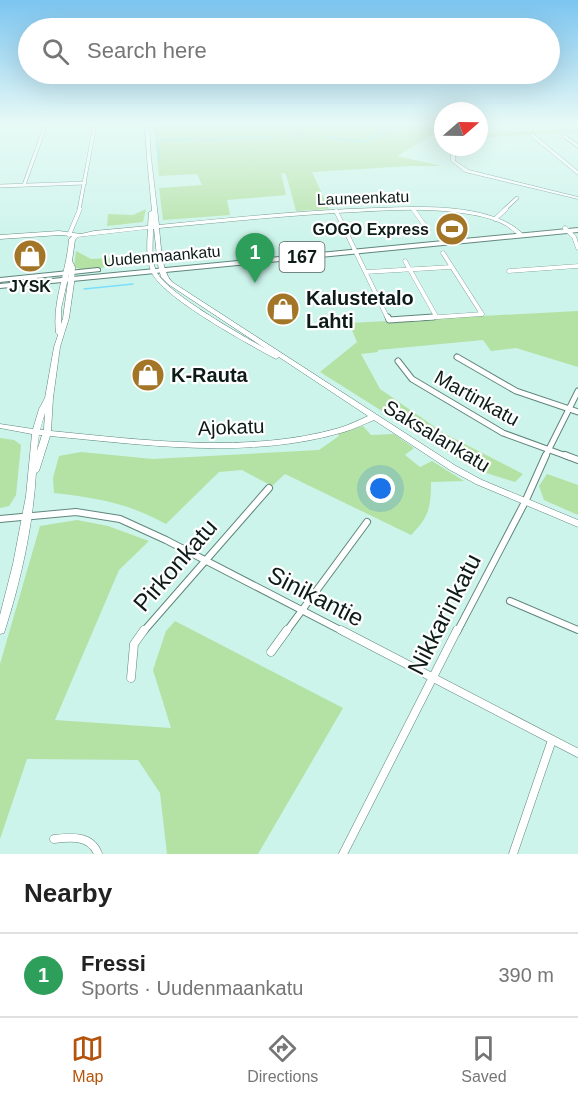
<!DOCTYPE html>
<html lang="en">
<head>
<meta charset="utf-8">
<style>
	body { margin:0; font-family:Arial,sans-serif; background:#f6f6f6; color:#222 }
	.compass { position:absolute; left:434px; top:102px; width:54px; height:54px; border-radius:50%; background:#fff; box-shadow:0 6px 24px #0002; rotate:70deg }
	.you { position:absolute; left:381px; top:489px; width:21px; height:21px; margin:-15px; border:4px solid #fff; border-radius:50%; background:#1a73e8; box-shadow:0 0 0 9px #1a73e833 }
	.badge { display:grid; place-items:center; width:39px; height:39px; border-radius:50%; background:#b45309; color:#fff; font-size:20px; font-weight:700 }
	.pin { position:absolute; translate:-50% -50px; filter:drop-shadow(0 2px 3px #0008) }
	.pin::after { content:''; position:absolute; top:32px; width:21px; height:18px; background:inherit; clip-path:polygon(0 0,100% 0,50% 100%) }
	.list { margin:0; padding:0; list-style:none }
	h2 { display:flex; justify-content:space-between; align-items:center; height:78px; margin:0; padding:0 24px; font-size:26px }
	h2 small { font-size:20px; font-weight:400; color:#767676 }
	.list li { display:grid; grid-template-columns:39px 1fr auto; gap:18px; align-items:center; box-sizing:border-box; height:84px; padding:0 24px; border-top:2px solid #e0e0e0 }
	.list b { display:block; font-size:22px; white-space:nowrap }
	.list p { margin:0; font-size:20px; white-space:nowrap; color:#767676 }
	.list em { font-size:20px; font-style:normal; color:#767676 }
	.icon { flex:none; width:33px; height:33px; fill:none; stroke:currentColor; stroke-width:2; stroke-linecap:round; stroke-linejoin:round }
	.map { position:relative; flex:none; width:578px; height:854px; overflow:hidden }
	.search { position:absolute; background:#fff; box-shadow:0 6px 24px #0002; left:18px; right:18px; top:18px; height:66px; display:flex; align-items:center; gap:15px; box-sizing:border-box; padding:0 21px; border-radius:33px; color:#767676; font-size:22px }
	.sheet { height:162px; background:#fff }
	nav { display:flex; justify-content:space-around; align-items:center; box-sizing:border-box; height:84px; border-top:2px solid #e0e0e0; background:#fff; font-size:16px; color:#767676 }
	nav a { display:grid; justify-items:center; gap:3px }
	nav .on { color:#b45309 }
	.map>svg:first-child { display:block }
</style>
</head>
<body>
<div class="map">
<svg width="578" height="854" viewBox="0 0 578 854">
	<rect width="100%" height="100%" fill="#ccf4ea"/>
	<g fill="#b4e1a4">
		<polygon points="161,124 438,124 443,131 443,136 430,136 397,156 442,166 409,166 312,172 329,209 296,211 286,174 281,173 286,195 227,200 230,215 163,220 159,188 202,185 197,174 159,176 154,128"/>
		<polygon points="578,128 578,132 479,138 479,134"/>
		<polygon points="146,209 143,222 107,226 108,214 133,215"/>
		<polygon points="76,251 91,259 130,257 132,264 83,270 74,267"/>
		<polygon points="578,311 578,367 516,348 491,351 483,340 378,350 378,352 361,354 380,389 445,434 523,474 515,482 474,469 320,372 357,342 349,323"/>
		<path d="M363,426L371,435L394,434L414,448L405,455L420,467L432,461L464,481L431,482C431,507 429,517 411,535L285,474L272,486L242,470L219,472L166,524C128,503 97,498 54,493L53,478L59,456L81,452L153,459L319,450L339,436L338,434Z"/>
		<polygon points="0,438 14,440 21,445 16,495 9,506 0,508"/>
		<polygon points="547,474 578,485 578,515 544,500 539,486"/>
		<polygon points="77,520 108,526 149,541 119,570 55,720 171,728 153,670 166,631 175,621 343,708 258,854 167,854 160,793 138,760 27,759 0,839 0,664 40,526"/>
	</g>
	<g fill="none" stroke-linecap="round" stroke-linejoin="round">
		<g stroke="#7adffd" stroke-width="1.5">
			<polyline points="383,133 390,130 389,124"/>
			<polyline points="297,136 306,136"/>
			<polyline points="327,137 363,142 382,134"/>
			<polyline points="245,138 272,138"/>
			<polyline points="201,139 216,139"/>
			<polyline points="219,139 223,139"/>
			<polyline points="227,139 243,138"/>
			<polyline points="160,140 157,141 160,161"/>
			<polyline points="162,140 167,140"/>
			<polyline points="170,140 195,139"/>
			<polyline points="84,289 133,284"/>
		</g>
		<defs>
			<g id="street-far4">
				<polyline points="479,124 484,124"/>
				<polyline points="532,135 578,173"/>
				<polyline points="564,136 578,146"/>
				<polyline points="24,185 46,124"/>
				<polyline points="0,186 85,183"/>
				<polyline points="79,210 95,124"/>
				<polyline points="504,210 517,198"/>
			</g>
			<g id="street-far3">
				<polyline points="413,209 428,230"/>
				<polyline points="336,211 388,319"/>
				<polyline points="495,219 506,209"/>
				<polyline points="565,228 574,237 578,248"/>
				<polyline points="69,235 80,209"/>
				<polyline points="443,253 482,314"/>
				<polyline points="405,261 436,316"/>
				<polyline points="509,271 578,266"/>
				<polyline points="366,272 451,267"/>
				<polyline points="410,319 482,314"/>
			</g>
			<g id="street-far2">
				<polyline points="388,317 389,320 433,317"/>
				<polyline points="457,357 516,391 578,412"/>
				<polyline points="398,361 412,379 503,433 569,457"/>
				<polyline points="545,457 578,391"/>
			</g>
			<g id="street-far1">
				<polyline points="565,455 578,460"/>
				<polyline points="0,519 76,512 120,519 166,540 344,632"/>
				<polyline points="510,601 578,630"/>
				<polyline points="143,632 269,488"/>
				<polyline points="286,632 367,522"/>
				<polyline points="457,632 525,502 546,455"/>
			</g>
			<g id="street">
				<polyline points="341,630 578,753"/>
				<polyline points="271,652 287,630"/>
				<polyline points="131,678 134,644 144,630"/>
				<path d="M54,839C71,837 91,835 98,854"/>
				<polyline points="343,854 457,630"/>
				<polyline points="513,854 552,740"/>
			</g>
			<g id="secondary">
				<path d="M145,124H149L151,158L159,225C231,218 303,210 375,208C408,207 443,205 476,212C494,216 512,222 525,236L524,237C517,236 512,229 505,225C492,218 476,215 461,213C427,208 391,210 356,212C290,215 225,222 159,228C161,244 161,270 172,282L456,466L482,480L578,520V527L476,484L450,470L374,420C364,424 354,429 344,432C249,460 146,445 50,436L39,471L36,473C33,526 21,580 5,630L4,633L0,634V615L13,564L26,496L32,434L0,428V424L33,429L39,409L45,398L54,347L58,335L56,333C52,300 67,271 69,239L72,236L60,235L0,239V235L59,231L81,234L94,231L148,226L149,212L152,211L147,158ZM148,229C147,242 146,258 151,271C161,297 247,343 274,358L276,359L279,357L368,416C359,420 349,425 339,428C249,454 143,440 51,431L53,398L60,347L69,318L74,283L75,267L72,261L75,240L78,237ZM153,229H154L158,265L161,277L168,284L266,349C242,335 166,293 156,271C151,258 153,242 153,229ZM69,274L63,318L61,324V309ZM45,413L44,429V430H40ZM39,435H42L37,451Z"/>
				<polygon points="454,147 458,147 455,153 455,161 469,170 578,197 578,199 465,172 451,161 451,153"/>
			</g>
			<g id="primary">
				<polygon points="578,228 578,232 0,288 0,284"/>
				<polygon points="98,268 100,269 100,271 0,282 0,278"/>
			</g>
		</defs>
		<use href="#street-far4" stroke="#60857d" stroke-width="4"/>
		<use href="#street-far3" stroke="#60857d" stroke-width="4.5"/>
		<use href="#street-far2" stroke="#60857d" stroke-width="7"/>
		<use href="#street-far1" stroke="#60857d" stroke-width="8"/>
		<use href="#street" stroke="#60857d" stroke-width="9"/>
		<use href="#secondary" stroke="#60857d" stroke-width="1"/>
		<use href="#primary" stroke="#60857d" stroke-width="2"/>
		<use href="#street-far4" stroke="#fff" stroke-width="3"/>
		<use href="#street-far3" stroke="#fff" stroke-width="4"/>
		<use href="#street-far2" stroke="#fff" stroke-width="5"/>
		<use href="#street-far1" stroke="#fff" stroke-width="6"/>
		<use href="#street" stroke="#fff" stroke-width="8"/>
		<use href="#secondary" fill="#fff" fill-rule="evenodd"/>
		<use href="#primary" fill="#fff" fill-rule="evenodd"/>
	</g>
	<linearGradient id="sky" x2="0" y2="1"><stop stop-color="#7cc5f0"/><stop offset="0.51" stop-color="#e8faf6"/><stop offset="1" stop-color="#e8faf6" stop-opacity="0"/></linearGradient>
	<rect width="578" height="243" fill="url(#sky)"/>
	<defs>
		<symbol id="stadium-disc" viewBox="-11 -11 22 22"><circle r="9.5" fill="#a37527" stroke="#fff"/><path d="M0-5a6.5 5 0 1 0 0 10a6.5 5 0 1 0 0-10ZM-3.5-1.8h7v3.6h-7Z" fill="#fff"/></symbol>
		<symbol id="shop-disc" viewBox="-11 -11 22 22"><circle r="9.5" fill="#a37527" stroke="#fff"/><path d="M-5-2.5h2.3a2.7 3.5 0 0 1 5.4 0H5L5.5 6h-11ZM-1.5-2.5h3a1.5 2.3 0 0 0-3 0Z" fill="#fff"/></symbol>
	</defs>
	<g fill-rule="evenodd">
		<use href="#stadium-disc" x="433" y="210" width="38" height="38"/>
		<use href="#shop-disc" x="11" y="237" width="38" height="38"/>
		<use href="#shop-disc" x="264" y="290" width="38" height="38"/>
		<use href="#shop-disc" x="129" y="356" width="38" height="38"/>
	</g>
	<g text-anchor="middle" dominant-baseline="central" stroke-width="4.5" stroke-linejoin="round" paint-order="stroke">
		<g font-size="16" fill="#0d1c18" stroke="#fff">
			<text transform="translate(363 198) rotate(-2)">Launeenkatu</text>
			<text transform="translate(162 256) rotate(-5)">Uudenmaankatu</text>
		</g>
		<g font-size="16" font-weight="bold" fill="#0d1c18" stroke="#fff" text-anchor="end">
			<text x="429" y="229">GOGO Express</text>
			<text x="30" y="286" text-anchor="middle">JYSK</text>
		</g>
		<rect fill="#fff" stroke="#56605d" stroke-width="1.5" x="279.5" y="242" width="45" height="30" rx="4.5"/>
		<g font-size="18" font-weight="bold" fill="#0d1c18">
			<text x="302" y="257">167</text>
		</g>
		<g font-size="20" font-weight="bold" fill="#0d1c18" stroke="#fff" text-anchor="start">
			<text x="306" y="298">Kalustetalo<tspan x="306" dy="23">Lahti</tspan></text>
			<text x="171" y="375">K-Rauta</text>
		</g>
		<g font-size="20" fill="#0d1c18" stroke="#fff">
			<text transform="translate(477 398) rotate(29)">Martinkatu</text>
			<text transform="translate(231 427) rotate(-2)">Ajokatu</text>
			<text transform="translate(437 436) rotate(31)">Saksalankatu</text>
		</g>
		<g font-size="24" fill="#0d1c18" stroke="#fff">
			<text transform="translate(175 565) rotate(-49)">Pirkonkatu</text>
			<text transform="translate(316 596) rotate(27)">Sinikantie</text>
			<text transform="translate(444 614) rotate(-63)">Nikkarinkatu</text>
		</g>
	</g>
</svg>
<svg class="compass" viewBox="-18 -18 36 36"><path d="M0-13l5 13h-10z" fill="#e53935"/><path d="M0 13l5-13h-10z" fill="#767676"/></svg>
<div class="you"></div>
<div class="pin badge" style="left:255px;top:283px;background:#2e9e5b">1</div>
<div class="search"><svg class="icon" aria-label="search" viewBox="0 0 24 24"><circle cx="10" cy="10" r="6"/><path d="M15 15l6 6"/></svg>Search here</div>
</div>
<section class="sheet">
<h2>Nearby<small></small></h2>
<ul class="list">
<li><span class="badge" style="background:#2e9e5b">1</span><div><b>Fressi</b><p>Sports · Uudenmaankatu</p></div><em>390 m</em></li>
</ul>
</section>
<nav>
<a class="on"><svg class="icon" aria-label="map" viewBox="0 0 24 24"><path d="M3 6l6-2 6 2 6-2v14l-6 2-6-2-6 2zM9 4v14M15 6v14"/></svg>Map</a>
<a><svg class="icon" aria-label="directions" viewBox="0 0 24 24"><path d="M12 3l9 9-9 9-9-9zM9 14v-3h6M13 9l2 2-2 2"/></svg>Directions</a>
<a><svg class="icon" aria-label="saved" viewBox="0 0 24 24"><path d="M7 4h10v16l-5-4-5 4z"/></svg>Saved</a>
</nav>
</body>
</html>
